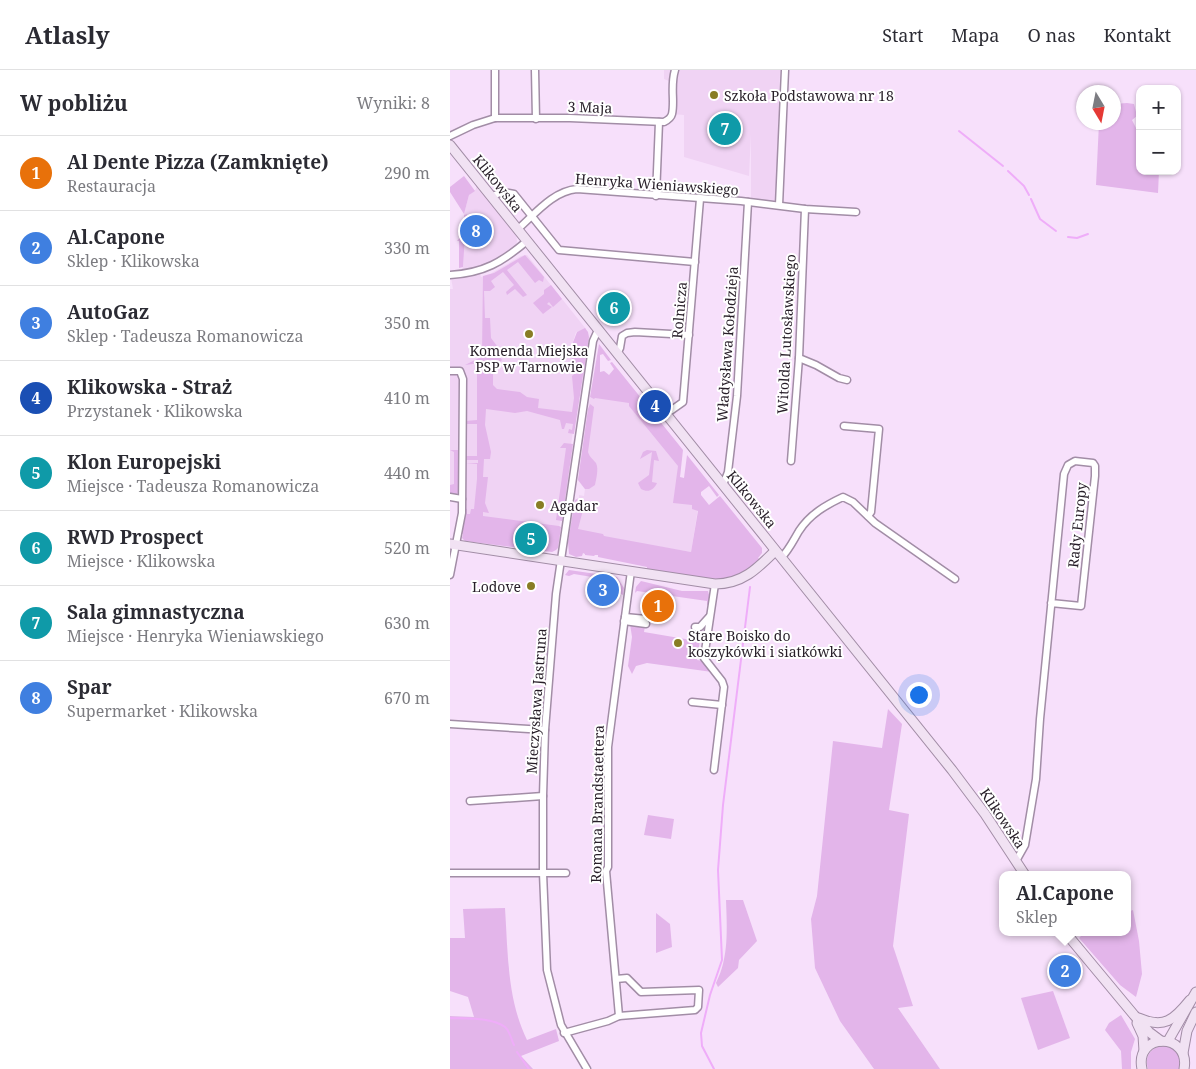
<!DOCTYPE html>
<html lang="pl">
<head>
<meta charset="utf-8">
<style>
	body { margin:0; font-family:"Noto Serif",serif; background:#f2f2f3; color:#2b2b33 }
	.controls { position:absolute; right:15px; top:15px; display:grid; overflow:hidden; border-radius:10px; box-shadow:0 1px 4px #0004 }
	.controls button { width:45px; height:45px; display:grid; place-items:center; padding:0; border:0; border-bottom:1px solid #e1e1e2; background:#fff; color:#2b2b33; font:25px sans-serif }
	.compass { position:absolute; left:626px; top:15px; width:45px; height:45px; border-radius:50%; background:#fff; box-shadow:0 1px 4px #0004; rotate:170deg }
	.you { position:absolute; left:468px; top:624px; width:18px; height:18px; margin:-12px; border:4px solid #fff; border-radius:50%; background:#1a73e8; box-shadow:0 0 0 8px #1a73e833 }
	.badge { display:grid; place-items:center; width:32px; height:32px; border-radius:50%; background:#7c3aed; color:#fff; font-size:16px; font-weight:700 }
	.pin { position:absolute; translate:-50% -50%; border:2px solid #fff; box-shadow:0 1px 5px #0006 }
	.popup { position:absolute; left:549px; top:801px; width:132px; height:65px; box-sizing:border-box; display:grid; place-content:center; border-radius:10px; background:#fff; filter:drop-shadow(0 1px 4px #0005); font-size:16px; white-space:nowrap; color:#7c7c81 }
	.popup b { font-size:19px; color:#2b2b33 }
	.popup::after { content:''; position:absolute; left:50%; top:100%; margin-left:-10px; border:10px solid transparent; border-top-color:#fff }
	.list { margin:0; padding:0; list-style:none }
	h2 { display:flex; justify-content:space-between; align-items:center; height:65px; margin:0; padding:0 20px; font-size:21px }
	h2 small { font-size:16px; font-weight:400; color:#7c7c81 }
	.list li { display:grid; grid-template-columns:32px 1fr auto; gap:15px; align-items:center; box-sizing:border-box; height:75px; padding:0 20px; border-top:1px solid #e1e1e2 }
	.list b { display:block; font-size:19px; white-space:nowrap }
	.list p { margin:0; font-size:16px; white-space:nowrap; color:#7c7c81 }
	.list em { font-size:16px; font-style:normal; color:#7c7c81 }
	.map { position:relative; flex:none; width:746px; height:999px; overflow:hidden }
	header { display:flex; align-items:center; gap:30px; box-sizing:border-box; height:70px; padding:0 25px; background:#fff; border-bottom:1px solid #e1e1e2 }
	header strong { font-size:24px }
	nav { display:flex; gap:28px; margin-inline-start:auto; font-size:18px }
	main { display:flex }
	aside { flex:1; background:#fff }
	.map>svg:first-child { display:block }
</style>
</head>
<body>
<header>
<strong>Atlasly</strong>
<nav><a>Start</a><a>Mapa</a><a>O nas</a><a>Kontakt</a></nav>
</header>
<main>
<aside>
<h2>W pobliżu<small>Wyniki: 8</small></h2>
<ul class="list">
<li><span class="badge" style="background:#e8710a">1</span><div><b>Al Dente Pizza (Zamknięte)</b><p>Restauracja</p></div><em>290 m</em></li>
<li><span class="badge" style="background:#3f7fe0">2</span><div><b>Al.Capone</b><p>Sklep · Klikowska</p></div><em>330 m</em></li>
<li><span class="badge" style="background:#3f7fe0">3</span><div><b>AutoGaz</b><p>Sklep · Tadeusza Romanowicza</p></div><em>350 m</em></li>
<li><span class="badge" style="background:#1a4fb4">4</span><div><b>Klikowska - Straż</b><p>Przystanek · Klikowska</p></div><em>410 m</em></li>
<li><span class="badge" style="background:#0f9aa8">5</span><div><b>Klon Europejski</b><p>Miejsce · Tadeusza Romanowicza</p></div><em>440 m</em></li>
<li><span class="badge" style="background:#0f9aa8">6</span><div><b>RWD Prospect</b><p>Miejsce · Klikowska</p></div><em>520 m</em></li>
<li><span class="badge" style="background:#0f9aa8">7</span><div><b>Sala gimnastyczna</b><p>Miejsce · Henryka Wieniawskiego</p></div><em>630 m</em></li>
<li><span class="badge" style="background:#3f7fe0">8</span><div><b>Spar</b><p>Supermarket · Klikowska</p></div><em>670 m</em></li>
</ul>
</aside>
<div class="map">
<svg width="746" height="999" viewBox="0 0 746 999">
	<rect width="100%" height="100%" fill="#f7e0fb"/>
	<g fill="#f0d3f4">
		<polygon points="214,0 330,0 326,135 301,133 301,64 299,106 234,87 234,45 222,44 219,30 219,11 214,9"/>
		<polygon points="26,114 66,164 67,171 66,176 54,185 31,197 11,200 13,197 15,167 18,167 19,152 17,150 17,144 14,145 14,144 19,125 26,119"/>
		<polygon points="77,185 136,259 126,262 122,275 117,280 132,298 109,460 14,446 15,429 11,425 0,423 0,219 3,219 1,208 30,204 31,207 40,204 71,186"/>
		<polygon points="143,320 173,325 231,397 227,430 249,432 241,482 121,462 126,430 129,428 129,425 134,426 135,419 128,410 140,327 141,328"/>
	</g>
	<g fill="#e3b5ea">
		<polygon points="677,33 684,34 687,46 682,50 690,66 690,101 709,101 708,123 646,115 649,53 664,52 664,34"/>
		<polygon points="14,106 25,121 19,125 14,144 0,122 0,117"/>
		<polygon points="17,144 17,150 19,151 18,167 15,167 13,197 9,198 9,171 7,171 15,161 14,145"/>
		<polygon points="75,185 94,207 93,212 89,210 85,213 68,192 57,200 77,225 73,227 65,219 57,225 56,222 64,215 53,202 41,211 45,217 40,221 34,221 35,248 40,248 41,268 53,284 50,287 52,290 43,298 43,315 47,319 70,322 77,327 89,329 88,338 122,342 124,328 122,306 130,299 116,281 122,275 127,262 135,258 138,262 139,267 124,364 118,363 119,359 122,360 123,354 116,353 114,359 112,359 110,350 77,341 65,343 36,339 35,355 41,382 40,389 34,389 33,407 38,407 35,433 39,443 33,442 33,446 109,456 111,457 108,478 106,480 102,482 15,471 12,468 13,464 11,463 15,438 17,439 17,444 20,444 21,439 24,439 27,409 21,409 27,409 27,394 15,393 28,393 28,390 15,390 15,386 27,386 27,354 15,354 15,351 27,350 27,304 30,304 30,293 15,295 29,288 32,282 33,206 44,203"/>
		<polygon points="101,215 112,229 103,237 99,232 97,234 102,237 93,244 83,233 94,224 94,220"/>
		<polygon points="149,274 161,290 158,291 153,284 150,285 150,302 154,301 159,305 164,299 160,293 162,292 233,380 230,407 234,408 237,385 269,425 267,427 259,416 251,422 251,425 259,435 270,426 312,478 312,483 308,488 311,490 292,505 268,510 197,499 197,497 148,487 148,485 145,485 144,486 135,485 135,484 133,483 132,486 126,487 119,484 118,472 125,430 129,428 127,439 133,440 128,459 153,464 154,466 241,482 248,441 242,439 242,435 223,433 228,396 179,336 179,333 145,328 144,329 140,327"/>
		<path d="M140,334L144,337L138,382C140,388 143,389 146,393C149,399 146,409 145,415L139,419H135L128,410L138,339Z"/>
		<polygon points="114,373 123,374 112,451 106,450 116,378 110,378"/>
		<polygon points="0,380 9,380 10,422 6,424 0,423 0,415 4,414 4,382"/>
		<path d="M197,380L206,381L209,391L204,390L202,412L207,413C204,420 198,423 191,419L188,413L199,405L202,382L190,389L193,382Z"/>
		<polygon points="119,500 167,507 174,518 173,525 169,523 170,516 160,514 160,510 124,504 119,506 115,505"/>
		<polygon points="191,511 232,521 258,521 260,528 259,534 257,535 257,531 187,521 185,523 186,517"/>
		<polygon points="180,554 195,556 194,562 241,570 244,570 246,564 254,565 255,570 250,570 247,590 254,591 262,602 197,593 186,596 182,604 178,596 182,567"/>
		<polygon points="438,639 452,654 439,740 459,744 443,876 463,936 448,938 490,999 424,999 390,951 365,898 361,849 367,826 383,671 432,678"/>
		<polygon points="198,745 224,749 221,769 194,765"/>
		<path d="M276,830H293L307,871L289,890L288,898L268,917L266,913C279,887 277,859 276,830Z"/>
		<path d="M55,838C58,883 57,929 77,970L106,959L109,971L71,986L83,999H0V946L24,947L18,927L0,921V868H15L13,839Z"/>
		<path d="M683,840L689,871L692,904L686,927L670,915L629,868L635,862C644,862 651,865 661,865L663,862H678V842Z"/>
		<polygon points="206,843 220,854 222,877 206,883"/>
		<polygon points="603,921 620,968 588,980 571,928"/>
		<polygon points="671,945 685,969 681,982 681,999 672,999 671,981 655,960 659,953"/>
		<path d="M714,975C726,978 732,986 729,999H698C694,985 701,978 714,975Z"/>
	</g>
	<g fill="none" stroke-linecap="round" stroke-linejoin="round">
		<g stroke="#efadf9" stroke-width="2">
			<polyline points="509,61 553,96"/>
			<polyline points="558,101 574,116 579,125"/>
			<polyline points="581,129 590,149 606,161"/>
			<polyline points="618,167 627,168 638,164"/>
			<path d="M0,948C16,949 41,947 55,957C60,961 61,969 64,975"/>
			<polyline points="67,982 79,999"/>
			<polyline points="264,999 252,976 251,963 260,925 272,890 268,800 273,735 300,517"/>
		</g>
		<defs>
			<g id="street">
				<polyline points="45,0 45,48"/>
				<polyline points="85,0 86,49"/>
				<path d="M0,66L23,55L45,48H120L214,52C218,50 221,48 222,44C225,31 220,16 225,0"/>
				<polyline points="42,126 53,122 64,124 109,180 245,192"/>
				<polyline points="206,126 209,52"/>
				<polyline points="329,135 335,0"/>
				<path d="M68,159C85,144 103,121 127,119L291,131L355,139L406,142"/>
				<path d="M0,205C34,203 52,192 77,171"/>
				<polyline points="167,284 170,278 172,266 177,263 185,262 239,265"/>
				<polyline points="349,288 366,295 389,308 397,310"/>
				<polyline points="0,301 10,301 13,309 12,443 0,505"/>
				<polyline points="216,344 233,332 250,129"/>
				<polyline points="394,356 429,359 421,442 418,446"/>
				<polyline points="341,391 349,288 355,139"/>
				<polyline points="273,415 278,402 287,326 298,132"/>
				<polyline points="0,427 12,429"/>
				<path d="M331,488C339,480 343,471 349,461C360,444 376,435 393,427L403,432L425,453L505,509"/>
				<polyline points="175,547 196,549"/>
				<polyline points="174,551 196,554"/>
				<polyline points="245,557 250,557 259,547"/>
				<polyline points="242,632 272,635"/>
				<polyline points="0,654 95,660"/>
				<polyline points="264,700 274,617 272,611 254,588 265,514"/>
				<polyline points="20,731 93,726"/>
				<polyline points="566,791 575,775 586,709 590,649 614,404 618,395 625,391 643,393 645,396 645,406 631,536 601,533"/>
				<polyline points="0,803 116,803"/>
				<polyline points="169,946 156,801 158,797 158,677 181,501"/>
				<polyline points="114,963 158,951 169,946 245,940 248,937 249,920 191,922 177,908 166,909"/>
				<polyline points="137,999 111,955 97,900 93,803 93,726 95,660 106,524 143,271 148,260"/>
			</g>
			<g id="secondary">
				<polyline points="0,75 502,700 535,744 575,805"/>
				<path d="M0,474L265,514C292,514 307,499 325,481"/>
				<polyline points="615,862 684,945 699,962 711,971"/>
				<path d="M689,948C714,959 724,950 740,930"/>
				<polyline points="687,953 693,966 694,981"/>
				<polyline points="718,971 746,922"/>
				<polyline points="733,983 737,961 746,942"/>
				<path d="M692,999C684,962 741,962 734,999"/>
			</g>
		</defs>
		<use href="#street" stroke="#a28da6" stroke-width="9"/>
		<use href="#secondary" stroke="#a28da6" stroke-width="11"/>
		<use href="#street" stroke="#fff" stroke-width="6"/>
		<use href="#secondary" stroke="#f1e2f3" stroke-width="9"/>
	</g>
	<g fill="#887d24" stroke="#fff" stroke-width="2">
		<circle cx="264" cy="25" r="5"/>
		<circle cx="79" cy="264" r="5"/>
		<circle cx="90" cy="435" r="5"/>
		<circle cx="81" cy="516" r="5"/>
		<circle cx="228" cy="573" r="5"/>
	</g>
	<g text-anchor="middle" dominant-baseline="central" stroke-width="4" stroke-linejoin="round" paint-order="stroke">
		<g font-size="14" fill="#271e28" stroke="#fff" text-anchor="start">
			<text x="274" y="25">Szkoła Podstawowa nr 18</text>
			<text x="79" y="280" text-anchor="middle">Komenda Miejska<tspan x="79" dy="16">PSP w Tarnowie</tspan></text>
			<text x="100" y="435">Agadar</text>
			<text x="71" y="516" text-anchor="end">Lodove</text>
			<text x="238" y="565">Stare Boisko do<tspan x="238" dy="16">koszykówki i siatkówki</tspan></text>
		</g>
		<g font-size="14" fill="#271e28" stroke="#fff">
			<text transform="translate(140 37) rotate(2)">3 Maja</text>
			<text transform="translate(48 113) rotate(51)">Klikowska</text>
			<text transform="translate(207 114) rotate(4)">Henryka Wieniawskiego</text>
			<text transform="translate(229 240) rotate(-85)">Rolnicza</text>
			<text transform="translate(336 264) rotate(-87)">Witolda Lutosławskiego</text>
			<text transform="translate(277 274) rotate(-86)">Władysława Kołodzieja</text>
			<text transform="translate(302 429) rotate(51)">Klikowska</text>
			<text transform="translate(627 455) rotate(-84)">Rady Europy</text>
			<text transform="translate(86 631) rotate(-86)">Mieczysława Jastruna</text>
			<text transform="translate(147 734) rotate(-89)">Romana Brandstaettera</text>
			<text transform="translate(553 748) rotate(56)">Klikowska</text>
		</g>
	</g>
</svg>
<div class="controls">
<button>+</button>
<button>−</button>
</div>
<svg class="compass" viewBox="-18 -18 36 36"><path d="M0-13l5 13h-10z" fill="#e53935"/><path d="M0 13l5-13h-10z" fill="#7c7c81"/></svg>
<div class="you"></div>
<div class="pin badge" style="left:208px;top:536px;background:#e8710a">1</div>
<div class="pin badge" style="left:615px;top:901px;background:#3f7fe0">2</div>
<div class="popup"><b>Al.Capone</b>Sklep</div>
<div class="pin badge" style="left:153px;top:520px;background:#3f7fe0">3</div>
<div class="pin badge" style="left:205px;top:336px;background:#1a4fb4">4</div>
<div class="pin badge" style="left:81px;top:469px;background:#0f9aa8">5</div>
<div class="pin badge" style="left:164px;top:238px;background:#0f9aa8">6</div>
<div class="pin badge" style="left:275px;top:59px;background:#0f9aa8">7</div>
<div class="pin badge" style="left:26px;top:161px;background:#3f7fe0">8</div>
</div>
</main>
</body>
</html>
